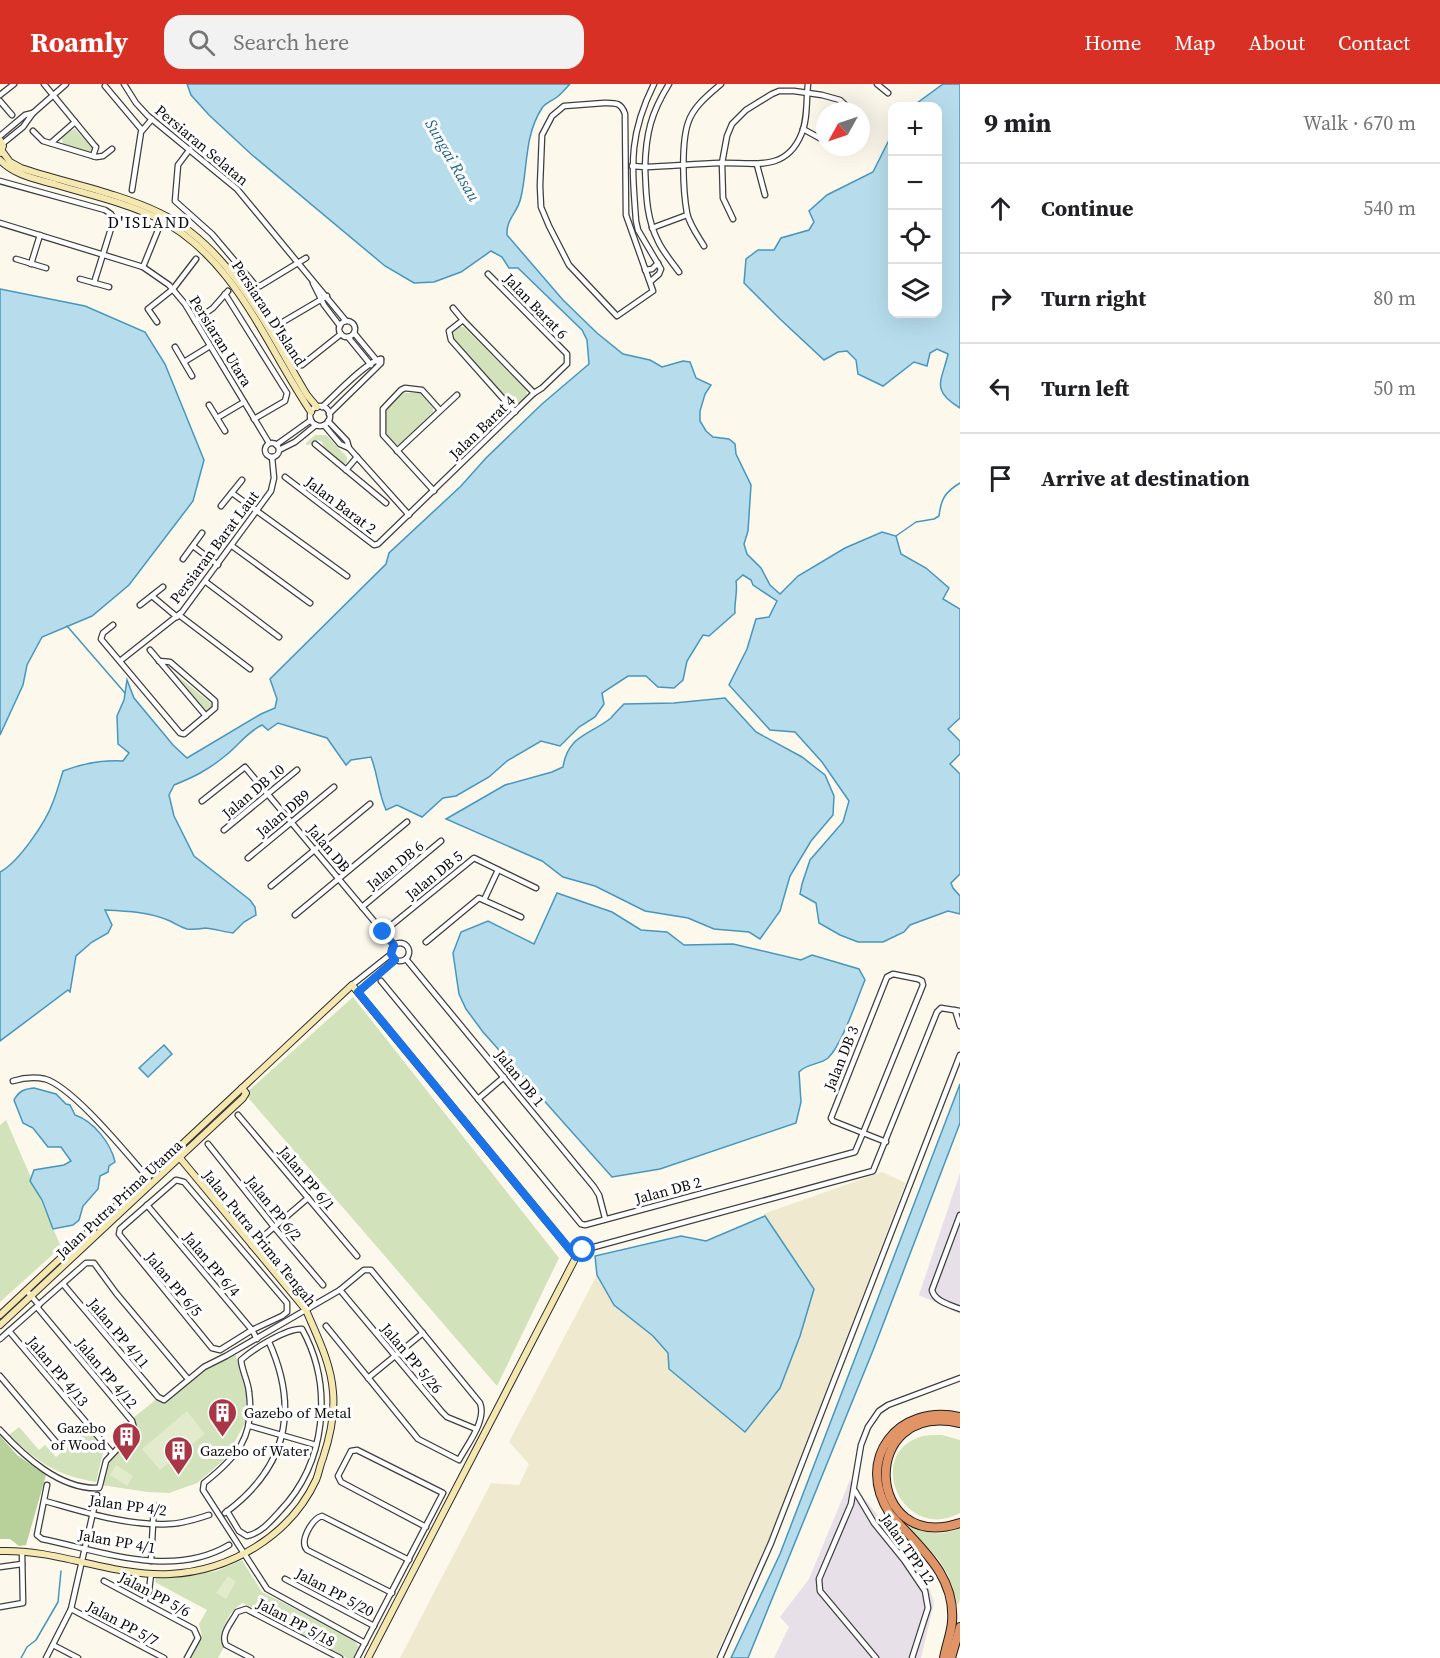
<!DOCTYPE html>
<html lang="en">
<head>
<meta charset="utf-8">
<style>
	body { margin:0; font-family:"Source Serif 4",serif; background:#f2f2f2; color:#202124 }
	.controls { position:absolute; right:18px; top:18px; display:grid; overflow:hidden; border-radius:12px; box-shadow:0 6px 24px #0002 }
	.controls button { width:54px; height:54px; display:grid; place-items:center; padding:0; border:0; border-bottom:2px solid #e0e0e0; background:#fff; color:#202124; font:30px sans-serif }
	.compass { position:absolute; left:816px; top:18px; width:54px; height:54px; border-radius:50%; background:#fff; box-shadow:0 6px 24px #0002; rotate:230deg }
	.stop { position:absolute; width:18px; height:18px; margin:-14px; border:4px solid #1a73e8; border-radius:50%; background:#fff }
	.stop.end { background:#1a73e8; border-color:#fff; box-shadow:0 2px 6px #0008 }
	.list { margin:0; padding:0; list-style:none }
	h2 { display:flex; justify-content:space-between; align-items:center; height:78px; margin:0; padding:0 24px; font-size:26px }
	h2 small { font-size:20px; font-weight:400; color:#757577 }
	.list li { display:grid; grid-template-columns:39px 1fr auto; gap:18px; align-items:center; box-sizing:border-box; height:90px; padding:0 24px; border-top:2px solid #e0e0e0 }
	.list b { display:block; font-size:22px; white-space:nowrap }
	.list em { font-size:20px; font-style:normal; color:#757577 }
	.icon { flex:none; width:33px; height:33px; fill:none; stroke:currentColor; stroke-width:2; stroke-linecap:round; stroke-linejoin:round }
	.map { position:relative; flex:none; width:960px; height:1574px; overflow:hidden }
	header { display:flex; align-items:center; gap:36px; box-sizing:border-box; height:84px; padding:0 30px; background:#d93025; color:#fff }
	header strong { font-size:28px }
	nav { display:flex; gap:33px; margin-inline-start:auto; font-size:21px }
	.search { width:420px; height:54px; background:#f2f2f2; display:flex; align-items:center; gap:15px; box-sizing:border-box; padding:0 21px; border-radius:18px; color:#757577; font-size:22px }
	main { display:flex }
	aside { flex:1; background:#fff }
	.map>svg:first-child { display:block }
</style>
</head>
<body>
<header>
<strong>Roamly</strong>
<div class="search"><svg class="icon" aria-label="search" viewBox="0 0 24 24"><circle cx="10" cy="10" r="6"/><path d="M15 15l6 6"/></svg>Search here</div>
<nav><a>Home</a><a>Map</a><a>About</a><a>Contact</a></nav>
</header>
<main>
<div class="map">
<svg width="960" height="1574" viewBox="0 0 960 1574">
	<rect width="100%" height="100%" fill="#fcf8ec"/>
	<g fill="#e7e0e9">
		<polygon points="960,1089 960,1230 919,1211"/>
		<polygon points="850,1396 925,1492 934,1519 921,1574 774,1574 789,1543 780,1533 809,1495"/>
	</g>
	<polygon fill="#efeacf" points="882,1088 906,1099 766,1462 715,1574 400,1574 491,1399 519,1401 529,1380 509,1358 597,1191 615,1221 653,1252 668,1269 800,1252 814,1205 763,1130"/>
	<g fill="#d2e2ba">
		<polygon points="75,45 92,64 92,67 90,68 63,61 62,54 72,46"/>
		<polygon points="458,243 464,243 526,306 527,311 517,321 511,321 452,255 452,248"/>
		<polygon points="402,309 420,309 433,324 433,328 401,361 396,361 386,350 386,324"/>
		<polygon points="315,351 326,351 347,373 347,379 343,380 325,366 322,358 318,356 308,361 305,360"/>
		<polygon points="170,586 212,620 212,623 208,627 203,627"/>
		<polygon points="353,913 559,1174 497,1302 245,1010"/>
		<polygon points="6,1036 61,1163 0,1218 0,1041"/>
		<polygon points="235,1269 246,1304 246,1337 226,1374 197,1399 169,1409 148,1408 101,1401 106,1378 136,1343 133,1334 158,1314 166,1316 207,1282"/>
		<path d="M19,1343L39,1366L45,1361L56,1373L88,1347L104,1365L96,1398C56,1391 39,1379 9,1351Z"/>
		<path d="M942,1351L960,1356V1429C903,1460 862,1369 923,1352C928,1351 936,1351 942,1351Z"/>
		<path d="M903,1437C923,1448 938,1455 960,1443V1515L958,1521L948,1491L939,1476Z"/>
		<path d="M242,1476L262,1508L354,1555L359,1564L353,1574H347L243,1519C230,1525 218,1547 225,1561L218,1574H190L202,1552L199,1540L207,1526L155,1498L156,1493L189,1492L217,1487Z"/>
	</g>
	<polygon fill="#b8d19b" points="0,1352 17,1371 46,1391 26,1461 19,1462 10,1455 0,1455"/>
	<g fill="#e2ebcb">
		<polygon points="187,1327 205,1350 160,1386 142,1365"/>
		<polygon points="116,1381 133,1392 127,1402 110,1391"/>
		<polygon points="228,1492 236,1498 226,1515 216,1509"/>
	</g>
	<g fill="#b7dded" stroke="#4796bb" stroke-width="1.5">
		<path d="M187,0H570C566,4 562,9 557,13C552,17 545,19 542,24C524,52 528,83 521,113C518,129 506,134 507,151L563,216L597,249L623,270L650,276L662,283L683,277L690,278L696,294L711,301L705,310L700,327V337L706,347L713,353L729,355L735,360L736,370L751,401L748,447L744,460L747,470L761,484L770,501L780,510L798,492L845,464L882,448L896,452L901,470L926,484L949,504L943,515L960,525V634L948,645L960,657V670L950,680L960,690V790L951,799L953,804L960,812V830L948,827L910,841L904,848L883,858H858L840,851L819,839L816,819L800,810L802,800L810,776L843,738L849,717L822,678L795,648L770,646L729,601L747,565L756,535L769,533L777,517L753,501L751,496L743,491L736,497C738,508 734,518 735,529L709,552L703,551L687,577L683,596L674,604L658,603L646,592H628L602,609L604,620L595,633L579,643L560,662L541,657L507,677L489,693L456,712L443,714L422,733L397,721L386,726C378,708 378,691 371,673L351,676L346,681L327,654L278,639L268,646L262,641C247,648 238,662 225,672C208,686 194,693 174,701L169,711L174,732L194,772L250,816L255,823L256,831L244,838L233,849C225,848 211,844 205,844C199,845 194,846 187,845C180,843 176,840 170,837C150,828 127,827 105,826L112,841L108,849L92,858L76,872L70,908L68,906L0,957V788C18,779 46,738 53,718C57,708 60,697 63,687C83,679 101,676 123,677L129,669L118,660L117,632L124,616L127,596L134,614L173,661L187,674L261,630L275,624L277,615L270,595L386,480L389,469L461,402L486,374L542,320L589,280L587,256L582,246L518,184H509L502,173L491,167L461,188L434,198L414,199L385,182L251,70L209,31L191,11Z"/>
		<path d="M943,0H960V324C930,306 942,297 948,270L937,265L930,269L927,282L914,278L883,302L858,290L856,276L847,267L838,268L824,276L780,235L744,199L746,175L758,166H774L781,154L809,146L814,138L809,127L827,111L873,88L892,50V230H938V22H913Z"/>
		<polygon points="0,205 85,222 145,248 165,280 204,376 193,417 129,501 92,532 42,553 27,581 23,601 0,651"/>
		<path d="M725,614L756,648L802,673L825,691L834,712L833,731L811,757L790,792L780,827L760,855L749,848L714,845L688,834L645,827L595,802L563,793L542,777L446,735L505,701L552,688L563,683C568,651 590,651 611,634C615,629 620,624 624,620L674,619Z"/>
		<path d="M557,809L612,828L641,846L667,848L684,861L733,860L801,876L812,871L859,885L865,896C857,915 842,961 828,974C820,981 807,979 799,988L801,1018L796,1039L660,1085L612,1093L483,948L466,925L459,910L453,869L461,848L488,837L534,860Z"/>
		<polygon points="164,961 172,970 148,993 139,984"/>
		<polygon points="960,1000 960,1039 874,1264 748,1574 731,1574 780,1470"/>
		<path d="M34,1004L56,1010L66,1020L70,1021L75,1031C93,1037 111,1059 115,1078L109,1082L108,1088L100,1092L98,1105L83,1122L79,1136L73,1141L53,1145L42,1116L30,1097L34,1086L64,1081L71,1077L61,1063H48L33,1044L23,1039L14,1016C19,1007 24,1005 34,1004Z"/>
		<polygon points="765,1132 814,1205 800,1252 780,1304 745,1348 669,1285 668,1269 653,1252 614,1221 597,1191 595,1172 681,1152 706,1157"/>
	</g>
	<g fill="none" stroke-linecap="round" stroke-linejoin="round">
		<g stroke="#4796bb" stroke-width="1.5">
			<path d="M896,452L916,438L934,435L939,432C941,415 945,408 960,399"/>
			<polyline points="67,542 125,609"/>
			<polyline points="21,1574 27,1563 36,1556 58,1518 61,1487"/>
		</g>
		<defs>
			<g id="street">
				<polyline points="44,0 94,61 96,63 93,72"/>
				<polyline points="124,0 136,19 148,32 237,105 346,237"/>
				<path d="M669,0C651,29 646,49 645,83C670,82 695,80 720,79C752,78 785,89 801,51C808,36 806,16 808,0"/>
				<polyline points="877,0 888,9"/>
				<polyline points="105,2 142,46"/>
				<polyline points="0,11 14,0"/>
				<polyline points="0,17 12,31"/>
				<path d="M604,19C615,19 621,18 625,30L626,131L653,207L617,232L569,181L549,142L541,123L540,102L542,51L552,32L564,22Z"/>
				<polyline points="803,45 825,57"/>
				<polyline points="33,47 43,57 96,73 103,72 112,65"/>
				<polyline points="0,52 25,31 33,29"/>
				<polyline points="51,59 75,38"/>
				<polyline points="2,60 23,43 33,29 66,0"/>
				<polyline points="190,65 178,81 175,117 212,150 256,202 260,202 306,174"/>
				<polyline points="757,81 765,111"/>
				<path d="M632,82L645,83C646,108 646,134 658,157C663,168 672,178 679,188"/>
				<polyline points="0,97 105,126 111,130 114,135 94,199"/>
				<polyline points="132,106 141,48 152,35"/>
				<polyline points="733,135 723,114 722,79 727,52 732,40 746,26 772,10 779,7 794,7 822,11 840,16 852,27"/>
				<polyline points="0,139 143,183 169,201 185,220 269,359"/>
				<polyline points="652,144 687,131"/>
				<path d="M704,162C698,152 689,140 687,129C683,107 681,60 688,39C693,23 708,11 721,0"/>
				<polyline points="16,175 46,184"/>
				<polyline points="31,180 40,151"/>
				<polyline points="143,183 158,146"/>
				<polyline points="645,186 652,185 658,179"/>
				<polyline points="80,195 109,203"/>
				<path d="M651,197L659,190L661,185L638,146L636,137C632,81 628,52 654,0"/>
				<polyline points="313,199 324,221 340,242"/>
				<polyline points="225,210 287,309 285,317 254,335"/>
				<polyline points="453,224 463,236"/>
				<polyline points="195,237 213,224 228,207"/>
				<circle cx="347" cy="245" r="8"/>
				<polyline points="157,238 148,225 173,205 196,175"/>
				<polyline points="276,242 327,212"/>
				<polyline points="354,249 378,278"/>
				<polyline points="348,253 371,281"/>
				<polyline points="175,263 192,292"/>
				<polyline points="184,278 210,262"/>
				<polyline points="302,281 341,250"/>
				<polyline points="209,321 225,347"/>
				<circle cx="320" cy="332" r="10"/>
				<path d="M322,323C334,312 368,276 381,275"/>
				<polyline points="515,328 451,256 449,247 463,236 534,309"/>
				<polyline points="329,330 375,285 381,279 381,275"/>
				<polyline points="217,334 244,318"/>
				<polyline points="328,337 347,357 349,364"/>
				<polyline points="324,341 340,360 349,364 357,373 409,431"/>
				<circle cx="272" cy="366" r="7"/>
				<polyline points="315,360 386,419"/>
				<polyline points="276,361 311,336"/>
				<polyline points="279,366 295,358 316,341"/>
				<polyline points="397,367 457,311"/>
				<polyline points="346,386 357,373"/>
				<polyline points="285,393 374,461 378,460 534,309 542,304 567,280 567,270 488,190"/>
				<polyline points="434,407 383,351 383,325 401,306 405,304 422,306 439,325"/>
				<polyline points="232,409 347,492"/>
				<polyline points="221,422 242,396"/>
				<polyline points="193,462 218,481"/>
				<polyline points="232,462 310,519"/>
				<polyline points="183,475 202,449"/>
				<polyline points="206,498 279,553"/>
				<polyline points="152,512 177,533"/>
				<polyline points="140,521 163,503"/>
				<polyline points="179,531 250,585"/>
				<polyline points="113,541 103,549 101,555 180,649 184,650 215,624 215,617 170,578 159,577"/>
				<polyline points="150,566 206,632"/>
				<polyline points="120,577 182,528 271,407 274,394 272,373"/>
				<polyline points="202,717 245,683 394,861"/>
				<polyline points="224,746 297,686"/>
				<polyline points="248,774 334,703"/>
				<polyline points="271,802 370,720"/>
				<polyline points="484,816 498,786"/>
				<polyline points="362,823 441,757"/>
				<polyline points="295,831 407,738"/>
				<polyline points="383,848 474,774 536,804"/>
				<polyline points="426,858 479,814 521,833"/>
				<circle cx="400" cy="868" r="9"/>
				<polyline points="406,875 594,1103 599,1111 605,1134"/>
				<polyline points="381,897 581,1140 585,1141 855,1068 863,1049 923,901 922,897 918,895 893,890 887,893 831,1034 833,1037 886,1058"/>
				<polyline points="352,901 391,870"/>
				<polyline points="358,908 395,876"/>
				<polyline points="955,926 960,942"/>
				<path d="M13,997C23,994 35,993 45,995C73,1003 127,1070 148,1094"/>
				<polyline points="478,1015 504,993"/>
				<polyline points="238,1031 357,1172"/>
				<polyline points="208,1060 274,1143 323,1201"/>
				<polygon points="176,1096 184,1098 287,1219 287,1228 282,1232 252,1246 220,1266 212,1264 119,1150 120,1145"/>
				<polyline points="147,1121 252,1246 257,1255"/>
				<path d="M960,1131L932,1206C934,1217 950,1221 960,1225"/>
				<polyline points="252,1162 308,1114"/>
				<polyline points="576,1173 583,1166 873,1087 937,928 941,924 960,927"/>
				<path d="M63,1200L158,1313L164,1316L204,1283L226,1272L340,1206L364,1186H371L480,1319C487,1336 467,1361 459,1376L418,1355L326,1242"/>
				<polyline points="340,1206 442,1328 447,1333 476,1345"/>
				<polyline points="27,1207 39,1221"/>
				<polyline points="9,1247 112,1369"/>
				<polyline points="0,1255 86,1179 94,1179 116,1209 188,1295"/>
				<polyline points="0,1292 61,1364"/>
				<polyline points="368,1294 423,1249"/>
				<polyline points="250,1342 316,1361"/>
				<path d="M0,1346C24,1372 60,1406 99,1404L100,1401L106,1377L132,1349L134,1344L132,1337L37,1223"/>
				<path d="M47,1401L37,1451L42,1455C101,1467 172,1495 229,1461"/>
				<polyline points="855,1407 874,1439 904,1476 925,1507 928,1524 912,1574"/>
				<path d="M45,1417C84,1428 127,1442 168,1440C182,1440 196,1435 209,1431"/>
				<path d="M227,1427L239,1447L247,1452C261,1449 271,1437 280,1427C326,1379 334,1303 302,1245C287,1244 253,1265 241,1276C242,1287 248,1297 249,1308C255,1353 237,1373 204,1399L203,1406L267,1505L365,1559"/>
				<path d="M225,1429C286,1384 300,1327 269,1258"/>
				<polyline points="151,1477 154,1421"/>
				<polyline points="0,1483 22,1480"/>
				<polyline points="285,1495 374,1542"/>
				<polyline points="104,1497 194,1545 198,1554 187,1574"/>
				<path d="M392,1509L307,1466C299,1457 312,1435 322,1432L409,1476"/>
				<polyline points="144,1518 149,1507 151,1490"/>
				<polyline points="0,1523 23,1519 22,1468"/>
				<polyline points="71,1525 164,1574"/>
				<polyline points="53,1561 78,1574"/>
				<polyline points="46,1574 71,1525 97,1411"/>
				<path d="M251,1574L226,1561C220,1550 232,1538 237,1528L246,1525L340,1574"/>
				<polyline points="357,1574 443,1409 357,1366 351,1367 338,1392 341,1398 426,1443"/>
				<polyline points="720,1574 771,1459 960,971"/>
				<polyline points="876,1574 820,1507 819,1495 851,1420 861,1361 868,1343 879,1327 888,1321 960,1294"/>
			</g>
			<g id="secondary">
				<polyline points="0,56 3,62 0,69"/>
				<path d="M2,67L10,78L21,84C66,99 116,108 160,129C231,163 268,246 307,311L317,323"/>
				<path d="M0,76C15,92 37,95 57,101C91,111 126,119 157,134C235,173 265,260 311,328"/>
				<polyline points="0,1231 352,901 576,1173 368,1574"/>
				<polyline points="0,1241 243,1014 246,1009 242,1004"/>
				<path d="M0,1467C58,1465 113,1493 170,1490C230,1487 290,1452 316,1396C319,1389 320,1381 323,1374C330,1353 335,1330 333,1308C331,1279 317,1252 306,1226L180,1074"/>
			</g>
			<g id="highway">
				<path d="M960,1339C857,1316 865,1471 960,1439"/>
				<path d="M944,1574C946,1562 951,1550 952,1538C956,1490 918,1462 890,1430C854,1375 898,1319 960,1333"/>
				<polyline points="951,1574 960,1543"/>
			</g>
		</defs>
		<use href="#street" stroke="#3e3e3e" stroke-width="7"/>
		<use href="#secondary" stroke="#2d2d2d" stroke-width="8"/>
		<use href="#highway" stroke="#1c1c1c" stroke-width="10"/>
		<use href="#street" stroke="#fff" stroke-width="4.5"/>
		<use href="#secondary" stroke="#f4e7af" stroke-width="6"/>
		<use href="#highway" stroke="#e19465" stroke-width="8"/>
	</g>
	<g fill="none" stroke-linecap="round" stroke-linejoin="round">
		<polyline stroke="#1a73e8" stroke-width="8" points="383,848 394,861 391,870 395,876 358,908 576,1173 583,1166"/>
	</g>
	<defs>
		<symbol id="building-pin" viewBox="-11 -11 22 30"><path d="M0 17L-7.5 6A9.5 9.5 0 1 1 7.5 6Z" fill="#a83644" stroke="#fff"/><path d="M-4-6H4V6H1V3H-1V6H-4ZM-2.5-4.3h1.7v1.8h-1.7ZM.8-4.3h1.7v1.8H.8ZM-2.5-1h1.7V.8h-1.7ZM.8-1h1.7V.8H.8Z" fill="#fff"/></symbol>
	</defs>
	<g fill-rule="evenodd">
		<use href="#building-pin" x="206" y="1312" width="33" height="45"/>
		<use href="#building-pin" x="110" y="1336" width="33" height="45"/>
		<use href="#building-pin" x="162" y="1350" width="33" height="45"/>
	</g>
	<g text-anchor="middle" dominant-baseline="central" stroke-width="6" stroke-linejoin="round" paint-order="stroke">
		<g font-size="15" fill="#0b0b0b" stroke="#fff">
			<text transform="translate(202 61) rotate(40)">Persiaran Selatan</text>
			<text transform="translate(536 222) rotate(46)">Jalan Barat 6</text>
			<text transform="translate(269 229) rotate(57)">Persiaran D'Island</text>
			<text transform="translate(221 257) rotate(58)">Persiaran Utara</text>
			<text transform="translate(482 343) rotate(-44)">Jalan Barat 4</text>
			<text transform="translate(341 421) rotate(37)">Jalan Barat 2</text>
			<text transform="translate(214 463) rotate(-53)">Persiaran Barat Laut</text>
			<text transform="translate(253 707) rotate(-40)">Jalan DB 10</text>
			<text transform="translate(283 729) rotate(-40)">Jalan DB9</text>
			<text transform="translate(329 764) rotate(50)">Jalan DB</text>
			<text transform="translate(395 781) rotate(-39)">Jalan DB 6</text>
			<text transform="translate(434 791) rotate(-39)">Jalan DB 5</text>
			<text transform="translate(841 974) rotate(-68)">Jalan DB 3</text>
			<text transform="translate(520 994) rotate(51)">Jalan DB 1</text>
			<text transform="translate(307 1094) rotate(50)">Jalan PP 6/1</text>
			<text transform="translate(668 1106) rotate(-15)">Jalan DB 2</text>
			<text transform="translate(119 1115) rotate(-43)">Jalan Putra Prima Utama</text>
			<text transform="translate(274 1124) rotate(51)">Jalan PP 6/2</text>
			<text transform="translate(260 1154) rotate(51)">Jalan Putra Prima Tengah</text>
			<text transform="translate(212 1180) rotate(50)">Jalan PP 6/4</text>
			<text transform="translate(174 1200) rotate(50)">Jalan PP 6/5</text>
			<text transform="translate(119 1249) rotate(50)">Jalan PP 4/11</text>
			<text transform="translate(412 1274) rotate(50)">Jalan PP 5/26</text>
			<text transform="translate(58 1287) rotate(50)">Jalan PP 4/13</text>
			<text transform="translate(107 1289) rotate(50)">Jalan PP 4/12</text>
			<text transform="translate(128 1421) rotate(8)">Jalan PP 4/2</text>
			<text transform="translate(117 1457) rotate(10)">Jalan PP 4/1</text>
			<text transform="translate(908 1465) rotate(55)">Jalan TPP 12</text>
			<text transform="translate(335 1508) rotate(28)">Jalan PP 5/20</text>
			<text transform="translate(155 1510) rotate(28)">Jalan PP 5/6</text>
			<text transform="translate(296 1538) rotate(28)">Jalan PP 5/18</text>
			<text transform="translate(123 1539) rotate(28)">Jalan PP 5/7</text>
		</g>
		<g font-size="15" fill="#0b0b0b" stroke="#fff" text-anchor="start">
			<text x="244" y="1328">Gazebo of Metal</text>
			<text x="106" y="1343" text-anchor="end">Gazebo<tspan x="106" dy="17">of Wood</tspan></text>
			<text x="200" y="1366">Gazebo of Water</text>
		</g>
		<g font-size="16" font-style="italic" fill="#25678c" stroke="#fff">
			<text transform="translate(453 76) rotate(60)">Sungai Rasau</text>
		</g>
		<g font-size="16" letter-spacing="1.5" fill="#0b0b0b" stroke="#fff">
			<text x="149" y="138">D'ISLAND</text>
		</g>
	</g>
</svg>
<div class="controls">
<button>+</button>
<button>−</button>
<button><svg class="icon" aria-label="locate" viewBox="0 0 24 24"><circle cx="12" cy="12" r="6"/><path d="M12 2v4M12 18v4M2 12h4M18 12h4"/></svg></button>
<button><svg class="icon" aria-label="layers" viewBox="0 0 24 24"><path d="M12 4l9 5-9 5-9-5zM3 14l9 5 9-5"/></svg></button>
</div>
<svg class="compass" viewBox="-18 -18 36 36"><path d="M0-13l5 13h-10z" fill="#e53935"/><path d="M0 13l5-13h-10z" fill="#757577"/></svg>
<div class="stop" style="left:583px;top:1166px"></div>
<div class="stop end" style="left:383px;top:848px"></div>
</div>
<aside>
<h2>9 min<small>Walk · 670 m</small></h2>
<ul class="list">
<li><svg class="icon" aria-label="ahead" viewBox="0 0 24 24"><path d="M12 20V5M6 11l6-6 6 6"/></svg><div><b>Continue</b></div><em>540 m</em></li>
<li><svg class="icon" aria-label="right" viewBox="0 0 24 24"><path d="M7 20v-9h11M14 6l5 5-5 5"/></svg><div><b>Turn right</b></div><em>80 m</em></li>
<li><svg class="icon" aria-label="left" viewBox="0 0 24 24"><path d="M17 20v-9H6M10 6l-5 5 5 5"/></svg><div><b>Turn left</b></div><em>50 m</em></li>
<li><svg class="icon" aria-label="arrive" viewBox="0 0 24 24"><path d="M6 21V4h12l-3 4 3 4H6"/></svg><div><b>Arrive at destination</b></div></li>
</ul>
</aside>
</main>
</body>
</html>
